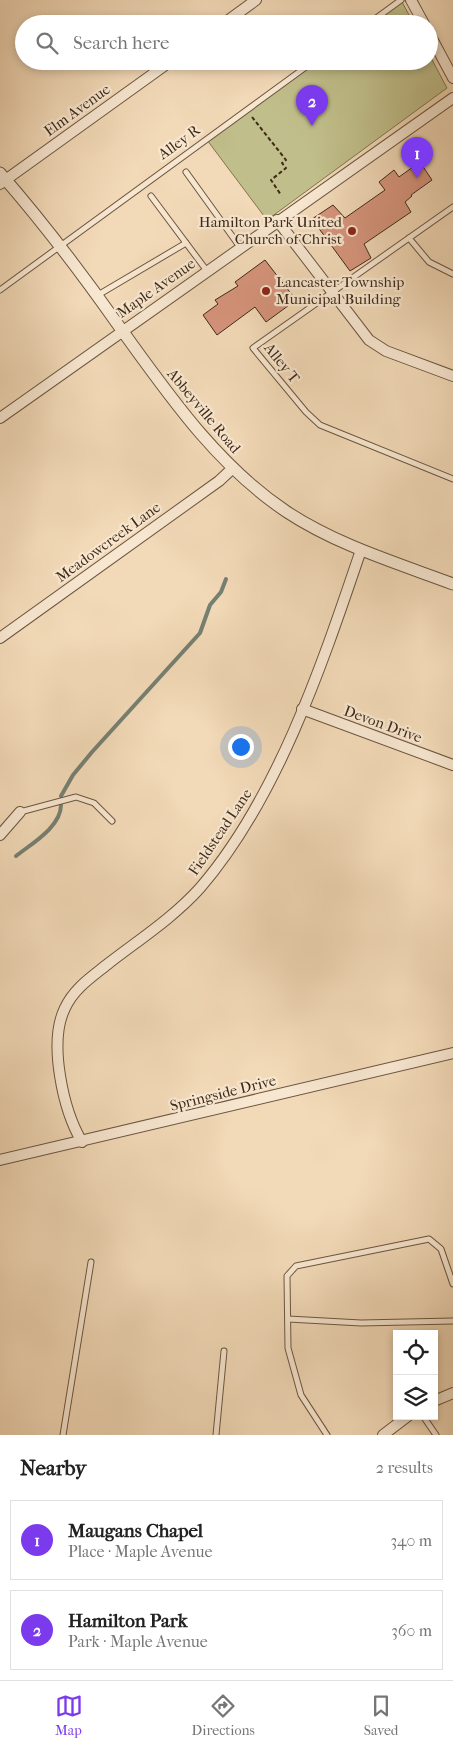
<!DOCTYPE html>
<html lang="en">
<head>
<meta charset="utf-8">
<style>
	body { margin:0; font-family:"IM FELL French Canon",serif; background:#f6f6f6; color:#222 }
	.controls { position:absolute; right:15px; bottom:15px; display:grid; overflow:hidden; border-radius:0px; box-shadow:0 2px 8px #0003 }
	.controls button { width:45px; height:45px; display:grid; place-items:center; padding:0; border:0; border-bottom:1px solid #e0e0e0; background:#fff; color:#222; font:25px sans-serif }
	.you { position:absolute; left:240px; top:746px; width:18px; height:18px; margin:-12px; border:4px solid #fff; border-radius:50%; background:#1a73e8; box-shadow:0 0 0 8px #1a73e833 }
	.badge { display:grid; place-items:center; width:32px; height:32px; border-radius:50%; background:#7c3aed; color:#fff; font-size:16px; font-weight:700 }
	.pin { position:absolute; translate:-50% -41px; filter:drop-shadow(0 1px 2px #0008) }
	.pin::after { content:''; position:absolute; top:26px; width:18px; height:15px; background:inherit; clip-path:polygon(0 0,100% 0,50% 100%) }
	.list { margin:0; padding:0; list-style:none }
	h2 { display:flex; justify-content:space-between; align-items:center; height:65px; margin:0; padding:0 20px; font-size:21px }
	h2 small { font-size:16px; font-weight:400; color:#767676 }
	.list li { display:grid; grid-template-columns:32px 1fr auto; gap:15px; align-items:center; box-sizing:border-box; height:80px; margin:0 10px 10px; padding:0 10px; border:1px solid #e0e0e0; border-radius:0px }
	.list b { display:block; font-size:19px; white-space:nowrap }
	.list p { margin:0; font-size:16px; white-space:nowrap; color:#767676 }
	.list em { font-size:16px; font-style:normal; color:#767676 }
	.icon { flex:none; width:28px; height:28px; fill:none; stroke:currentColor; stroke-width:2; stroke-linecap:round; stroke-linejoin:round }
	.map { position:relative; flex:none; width:453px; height:1435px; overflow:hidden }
	.search { position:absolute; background:#fff; box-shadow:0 2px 8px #0003; left:15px; right:15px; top:15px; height:55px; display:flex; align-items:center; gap:12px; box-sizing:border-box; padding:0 18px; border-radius:28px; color:#767676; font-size:19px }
	.sheet { height:245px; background:#fff }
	nav { display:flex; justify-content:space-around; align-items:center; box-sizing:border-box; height:70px; border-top:1px solid #e0e0e0; background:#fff; font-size:14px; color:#767676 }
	nav a { display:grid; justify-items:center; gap:2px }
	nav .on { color:#7c3aed }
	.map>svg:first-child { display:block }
</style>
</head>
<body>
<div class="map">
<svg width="453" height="1435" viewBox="0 0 453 1435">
	<rect width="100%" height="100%" fill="#f2d9b7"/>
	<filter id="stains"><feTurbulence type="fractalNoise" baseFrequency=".004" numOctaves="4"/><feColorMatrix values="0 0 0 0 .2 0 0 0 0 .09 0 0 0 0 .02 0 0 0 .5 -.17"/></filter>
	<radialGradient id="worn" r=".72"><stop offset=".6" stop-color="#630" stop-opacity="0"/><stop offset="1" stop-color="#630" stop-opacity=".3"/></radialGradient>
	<g fill="#c0be8a" stroke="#807450">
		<polygon points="402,2 414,24 372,24"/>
		<polygon points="429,54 447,88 267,220 207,140 319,61 429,61"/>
	</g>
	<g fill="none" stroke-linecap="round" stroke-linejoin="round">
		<g stroke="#768072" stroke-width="4">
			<polyline points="61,796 73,775 92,752 200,633 210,605 221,592 226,579"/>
			<path d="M16,856C31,844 61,827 61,805"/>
		</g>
	</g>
	<g fill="#d6947c" stroke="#3f2a17">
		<polygon points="420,162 432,180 411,195 412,196 405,202 411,212 364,244 371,258 350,271 312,219 333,205 345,218 385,190 379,182 394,170 399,177"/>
		<polygon points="265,260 296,300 266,322 255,307 217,335 203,315 218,304 215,300 238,286 235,282"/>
	</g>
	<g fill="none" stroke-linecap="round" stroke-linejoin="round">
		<defs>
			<g id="service">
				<polyline points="368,24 401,0"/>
				<polyline points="186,172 240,247"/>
				<polyline points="151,196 207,271"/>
				<polyline points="453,207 253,348 306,412 320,425 453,479"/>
				<polyline points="409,238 429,262 453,274"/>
				<polyline points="0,290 314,61"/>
				<polyline points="98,295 186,243"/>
				<polyline points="20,812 76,797 94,803 112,821"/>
				<polyline points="288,1319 361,1323 453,1321"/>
				<polyline points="423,1416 436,1435"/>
				<polyline points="63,1435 91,1262"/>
				<polyline points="216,1435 224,1351"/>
				<polyline points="327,1435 301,1395 288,1348 287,1276 296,1266 429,1239 441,1249 453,1284"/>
			</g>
			<g id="minor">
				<polyline points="411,0 424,24"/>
				<polyline points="223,24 256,0"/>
				<polyline points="429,33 453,78"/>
				<polyline points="0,184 171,61"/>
				<polyline points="277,220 369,340 386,351 453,376"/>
				<polyline points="0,418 453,98"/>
				<polyline points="0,638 219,481 233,468"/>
				<polyline points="302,709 453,765"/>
				<polyline points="0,835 20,812"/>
				<path d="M82,1142C63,1110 48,1042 65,1008C74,988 93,976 109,963C140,939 174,917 200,888C278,798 323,662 361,550"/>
				<polyline points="0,1160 453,1053"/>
				<polyline points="434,1401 453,1393"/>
				<polyline points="383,1435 408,1416"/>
			</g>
			<path id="tertiary" d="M0,173C41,220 80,271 116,322C166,391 215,464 287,512C337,545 397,563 453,584"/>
		</defs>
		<use href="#service" stroke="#6c563f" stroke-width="7"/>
		<use href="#minor" stroke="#6c563f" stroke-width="12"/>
		<use href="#tertiary" stroke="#6c563f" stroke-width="13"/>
		<polyline stroke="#3f2a17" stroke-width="2" stroke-dasharray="4 2.5" stroke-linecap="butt" points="252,117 286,160 282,163 286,168 271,180 281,195"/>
		<use href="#service" stroke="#f7e6d0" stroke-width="5"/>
		<use href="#minor" stroke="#f7e6d0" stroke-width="10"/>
		<use href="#tertiary" stroke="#f7e6d0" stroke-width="11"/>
	</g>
	<g fill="#8f2418" stroke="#f7e6d0" stroke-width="2">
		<circle cx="352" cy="231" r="5"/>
		<circle cx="266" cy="291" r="5"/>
	</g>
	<g text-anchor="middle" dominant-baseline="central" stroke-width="4.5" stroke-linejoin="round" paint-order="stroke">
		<g font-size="15" fill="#3f2a17" stroke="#f7e6d0">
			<text transform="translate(77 110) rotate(-36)">Elm Avenue</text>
			<text transform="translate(179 142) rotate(-36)">Alley R</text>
			<text transform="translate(156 288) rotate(-35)">Maple Avenue</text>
			<text transform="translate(282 363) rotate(51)">Alley T</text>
			<text transform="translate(204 411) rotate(50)">Abbeyville Road</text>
			<text transform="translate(108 542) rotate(-36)">Meadowcreek Lane</text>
			<text transform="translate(383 724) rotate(20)">Devon Drive</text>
			<text transform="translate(220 832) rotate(-56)">Fieldstead Lane</text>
			<text transform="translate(223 1093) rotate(-14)">Springside Drive</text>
		</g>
		<g font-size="15" fill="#3f2a17" stroke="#f7e6d0" text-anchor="end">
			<text x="342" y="222">Hamilton Park United<tspan x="342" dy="17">Church of Christ</tspan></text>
			<text x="276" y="282" text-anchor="start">Lancaster Township<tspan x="276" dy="17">Municipal Building</tspan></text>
		</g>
	</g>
	<rect width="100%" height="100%" filter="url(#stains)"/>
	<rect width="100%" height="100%" fill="url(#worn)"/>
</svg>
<div class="controls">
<button><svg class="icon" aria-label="locate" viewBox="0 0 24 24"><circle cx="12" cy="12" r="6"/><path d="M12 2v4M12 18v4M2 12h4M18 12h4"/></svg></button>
<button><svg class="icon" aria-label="layers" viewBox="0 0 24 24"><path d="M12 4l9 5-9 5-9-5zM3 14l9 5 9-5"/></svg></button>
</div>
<div class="you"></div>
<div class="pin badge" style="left:417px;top:178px">1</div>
<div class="pin badge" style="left:312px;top:126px">2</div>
<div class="search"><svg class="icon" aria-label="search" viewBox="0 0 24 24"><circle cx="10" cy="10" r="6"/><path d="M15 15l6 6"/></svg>Search here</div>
</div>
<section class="sheet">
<h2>Nearby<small>2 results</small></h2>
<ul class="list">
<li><span class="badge">1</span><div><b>Maugans Chapel</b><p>Place · Maple Avenue</p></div><em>340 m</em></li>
<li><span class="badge">2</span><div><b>Hamilton Park</b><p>Park · Maple Avenue</p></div><em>360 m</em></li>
</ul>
</section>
<nav>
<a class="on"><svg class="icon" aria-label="map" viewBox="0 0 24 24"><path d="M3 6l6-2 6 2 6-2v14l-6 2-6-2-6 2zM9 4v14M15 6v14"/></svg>Map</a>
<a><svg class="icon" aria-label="directions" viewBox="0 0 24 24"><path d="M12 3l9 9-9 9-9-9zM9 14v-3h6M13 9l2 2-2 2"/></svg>Directions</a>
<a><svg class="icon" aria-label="saved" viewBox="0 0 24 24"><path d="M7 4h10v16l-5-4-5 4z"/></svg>Saved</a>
</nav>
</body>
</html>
